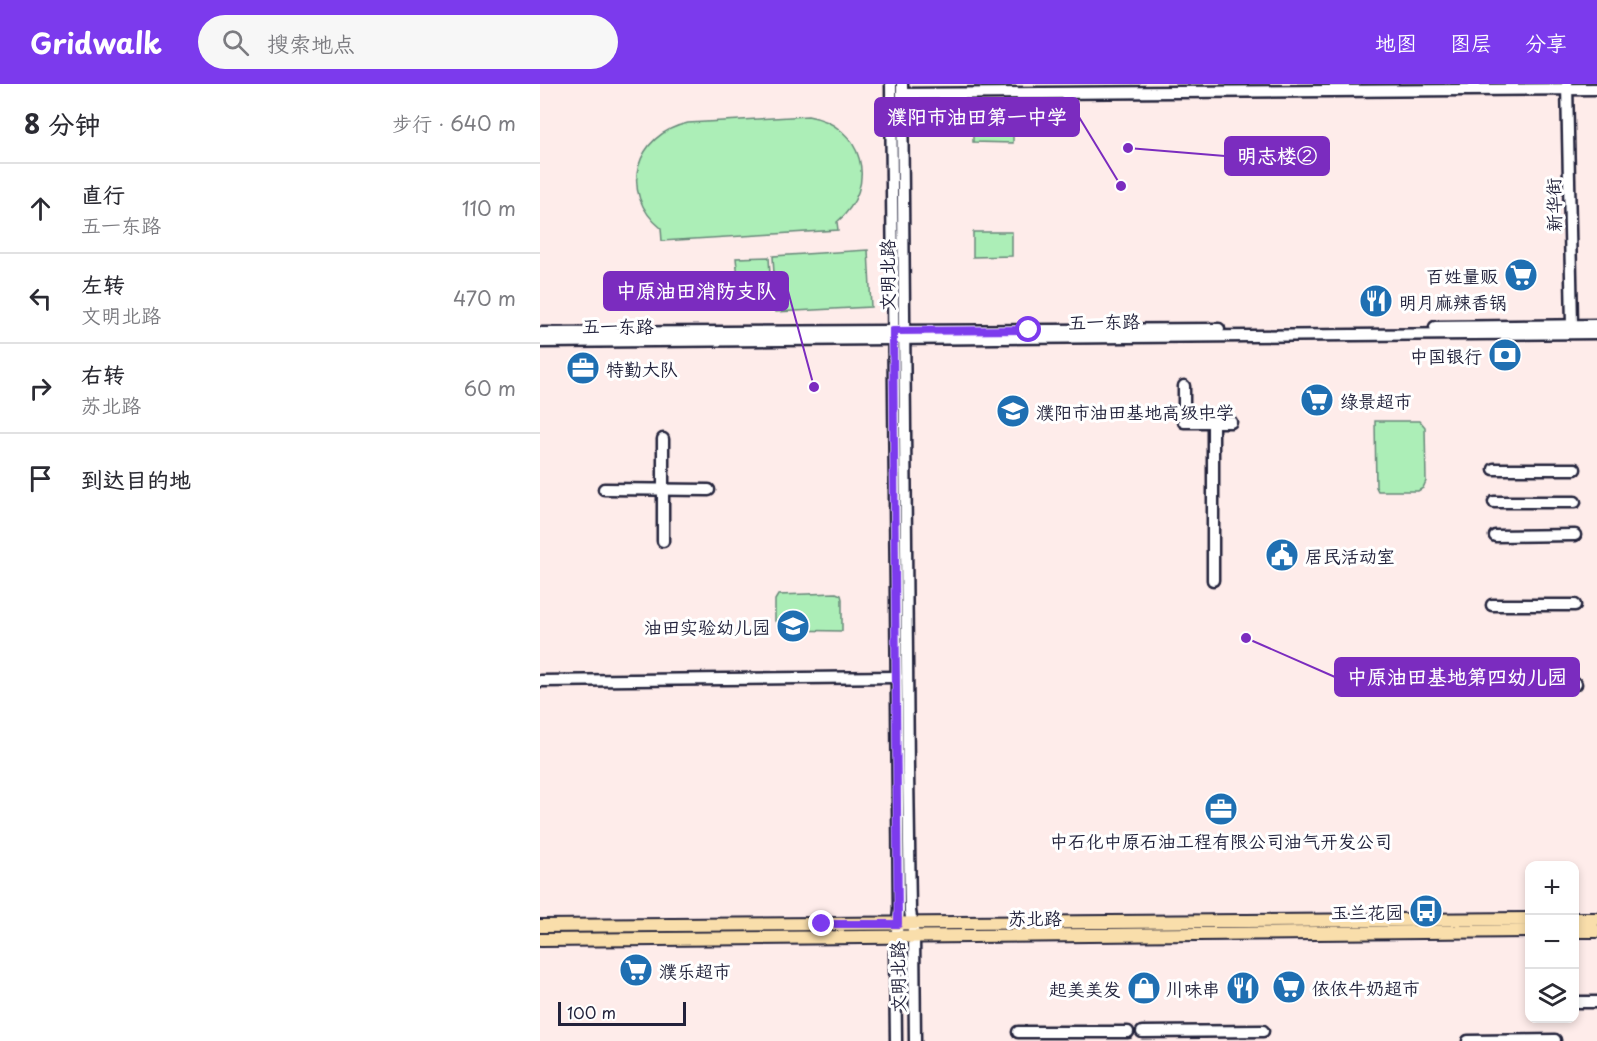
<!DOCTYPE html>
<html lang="zh">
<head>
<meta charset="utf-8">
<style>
	body { margin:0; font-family:"Playpen Sans","LXGW WenKai TC",sans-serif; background:#f7f7f7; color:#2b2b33 }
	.controls { position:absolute; right:18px; bottom:18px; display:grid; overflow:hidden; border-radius:12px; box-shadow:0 3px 9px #0003 }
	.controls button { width:54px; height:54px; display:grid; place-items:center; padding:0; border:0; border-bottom:2px solid #e1e1e2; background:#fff; color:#2b2b33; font:30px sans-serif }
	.scale { position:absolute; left:18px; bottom:15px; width:128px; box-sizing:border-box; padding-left:6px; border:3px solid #22223b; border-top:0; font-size:16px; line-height:21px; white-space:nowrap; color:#22223b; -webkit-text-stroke:4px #fff; paint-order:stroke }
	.stop { position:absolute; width:18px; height:18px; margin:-14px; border:4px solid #7c3aed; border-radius:50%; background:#fff }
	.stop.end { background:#7c3aed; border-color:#fff; box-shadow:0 2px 6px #0008 }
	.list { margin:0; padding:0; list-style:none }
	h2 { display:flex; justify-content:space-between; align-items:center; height:78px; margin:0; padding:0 24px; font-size:26px }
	h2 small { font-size:20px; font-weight:400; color:#7c7c81 }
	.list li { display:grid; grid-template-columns:39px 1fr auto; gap:18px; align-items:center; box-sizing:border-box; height:90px; padding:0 24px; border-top:2px solid #e1e1e2 }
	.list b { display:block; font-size:22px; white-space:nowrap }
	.list p { margin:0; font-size:20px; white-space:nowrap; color:#7c7c81 }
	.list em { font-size:20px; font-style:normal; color:#7c7c81 }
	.icon { flex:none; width:33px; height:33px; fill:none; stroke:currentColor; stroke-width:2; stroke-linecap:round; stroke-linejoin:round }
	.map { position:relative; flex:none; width:1057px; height:957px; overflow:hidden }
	header { display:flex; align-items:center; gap:36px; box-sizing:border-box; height:84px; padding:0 30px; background:#7c3aed; color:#fff }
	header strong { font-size:28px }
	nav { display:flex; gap:33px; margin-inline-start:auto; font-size:21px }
	.search { width:420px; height:54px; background:#f7f7f7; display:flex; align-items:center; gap:15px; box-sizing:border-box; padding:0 21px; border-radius:33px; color:#7c7c81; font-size:22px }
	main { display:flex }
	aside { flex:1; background:#fff }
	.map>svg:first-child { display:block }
</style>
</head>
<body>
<header>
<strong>Gridwalk</strong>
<div class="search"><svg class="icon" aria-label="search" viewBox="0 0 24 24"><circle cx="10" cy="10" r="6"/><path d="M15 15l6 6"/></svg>搜索地点</div>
<nav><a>地图</a><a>图层</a><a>分享</a></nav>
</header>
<main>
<aside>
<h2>8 分钟<small>步行 · 640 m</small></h2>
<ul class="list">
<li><svg class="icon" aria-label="ahead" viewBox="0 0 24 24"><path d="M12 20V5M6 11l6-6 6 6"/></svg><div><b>直行</b><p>五一东路</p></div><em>110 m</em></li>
<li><svg class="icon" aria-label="left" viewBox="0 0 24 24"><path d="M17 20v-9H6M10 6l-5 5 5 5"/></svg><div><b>左转</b><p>文明北路</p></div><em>470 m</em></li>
<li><svg class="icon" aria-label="right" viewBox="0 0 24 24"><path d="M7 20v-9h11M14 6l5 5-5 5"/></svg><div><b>右转</b><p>苏北路</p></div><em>60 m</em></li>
<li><svg class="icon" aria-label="arrive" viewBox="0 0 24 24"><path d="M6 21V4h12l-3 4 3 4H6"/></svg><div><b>到达目的地</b></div></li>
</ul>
</aside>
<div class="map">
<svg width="1057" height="957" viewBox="0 0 1057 957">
	<rect width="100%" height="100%" fill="#feecea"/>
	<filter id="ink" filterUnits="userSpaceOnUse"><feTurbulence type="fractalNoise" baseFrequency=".0167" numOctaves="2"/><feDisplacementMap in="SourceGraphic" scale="12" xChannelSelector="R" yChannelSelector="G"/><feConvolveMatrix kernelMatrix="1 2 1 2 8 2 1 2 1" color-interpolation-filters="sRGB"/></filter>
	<g filter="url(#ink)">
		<g fill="#aceeb7" stroke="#678879" stroke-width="1.5">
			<path d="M268,32C323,41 340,102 297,138L298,146L122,157L121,144C78,109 95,50 148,39Z"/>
			<polygon points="433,37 473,37 473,59 433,58"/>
			<polygon points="433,148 472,148 472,172 433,173"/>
			<polygon points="328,166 331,223 236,228 233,172"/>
			<polygon points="229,173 230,191 198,193 196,174"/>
			<polygon points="835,337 880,337 885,343 886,397 883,404 878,407 838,407 836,403"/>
			<polygon points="296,509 301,511 302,515 302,547 245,546 240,539 235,537 235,516 238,511"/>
		</g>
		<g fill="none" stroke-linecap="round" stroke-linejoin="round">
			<defs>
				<g id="minor">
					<polyline points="351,0 359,826 355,869 356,957"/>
					<polyline points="362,0 368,688 370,827 374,852 375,957"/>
					<polyline points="1027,0 1032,241"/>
					<polyline points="362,10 1057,5"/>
					<polyline points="895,243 1057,241"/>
					<polyline points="0,249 679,245"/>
					<polyline points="0,258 1057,249"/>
					<polyline points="644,302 644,338 691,338"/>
					<polyline points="673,339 673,496"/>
					<polyline points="954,385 1035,385"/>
					<polyline points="64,405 169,406"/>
					<polyline points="954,418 1035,418"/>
					<polyline points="955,452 1035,451"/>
					<polyline points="123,457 123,355"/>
					<polyline points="952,521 1035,521"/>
					<polyline points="0,597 357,593"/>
					<polyline points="957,601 1036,600"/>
					<polyline points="1037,918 1057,918"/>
					<polyline points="478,948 588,948"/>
					<polyline points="602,948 723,947"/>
					<polyline points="928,957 1015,956"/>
				</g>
				<g id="major">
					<polyline points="1034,835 1057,835"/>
					<polyline points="0,842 990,835"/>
					<polyline points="1034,847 1057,847"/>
					<polyline points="0,856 990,847"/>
				</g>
			</defs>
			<use href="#minor" stroke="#22223b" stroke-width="15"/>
			<use href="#major" stroke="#22223b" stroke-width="16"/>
			<use href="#minor" stroke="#fff" stroke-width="10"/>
			<use href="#major" stroke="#f9deab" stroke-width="12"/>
		</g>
	</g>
	<g fill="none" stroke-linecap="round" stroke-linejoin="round" filter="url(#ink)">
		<polyline stroke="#7c3aed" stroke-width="8" points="282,840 358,840 353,247 489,246"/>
	</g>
	<defs>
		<symbol id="supermarket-disc" viewBox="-11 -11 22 22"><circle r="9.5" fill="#1f6fb2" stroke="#fff"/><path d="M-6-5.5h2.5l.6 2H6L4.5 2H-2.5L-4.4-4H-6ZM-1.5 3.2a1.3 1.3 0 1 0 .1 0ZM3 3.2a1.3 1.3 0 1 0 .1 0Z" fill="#fff"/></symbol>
		<symbol id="restaurant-disc" viewBox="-11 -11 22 22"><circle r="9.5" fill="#1f6fb2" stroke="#fff"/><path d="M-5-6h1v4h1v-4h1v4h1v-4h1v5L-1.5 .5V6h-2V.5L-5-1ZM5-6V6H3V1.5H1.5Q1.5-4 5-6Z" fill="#fff"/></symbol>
		<symbol id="bank-disc" viewBox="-11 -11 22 22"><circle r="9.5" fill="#1f6fb2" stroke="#fff"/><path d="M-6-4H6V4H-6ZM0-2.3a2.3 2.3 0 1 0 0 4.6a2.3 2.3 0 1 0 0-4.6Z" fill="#fff"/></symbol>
		<symbol id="office-disc" viewBox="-11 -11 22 22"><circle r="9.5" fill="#1f6fb2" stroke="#fff"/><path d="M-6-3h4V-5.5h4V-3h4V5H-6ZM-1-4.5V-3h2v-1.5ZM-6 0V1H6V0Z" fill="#fff"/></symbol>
		<symbol id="school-disc" viewBox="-11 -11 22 22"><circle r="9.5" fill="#1f6fb2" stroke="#fff"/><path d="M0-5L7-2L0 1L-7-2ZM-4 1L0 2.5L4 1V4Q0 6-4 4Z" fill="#fff"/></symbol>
		<symbol id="civic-disc" viewBox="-11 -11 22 22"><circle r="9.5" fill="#1f6fb2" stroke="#fff"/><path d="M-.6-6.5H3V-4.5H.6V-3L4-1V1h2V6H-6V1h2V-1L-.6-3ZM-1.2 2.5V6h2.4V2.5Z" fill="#fff"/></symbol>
		<symbol id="bus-disc" viewBox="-11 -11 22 22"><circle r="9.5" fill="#1f6fb2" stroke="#fff"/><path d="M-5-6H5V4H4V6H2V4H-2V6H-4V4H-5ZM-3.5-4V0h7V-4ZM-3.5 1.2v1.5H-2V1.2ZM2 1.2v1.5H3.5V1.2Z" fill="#fff"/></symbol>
		<symbol id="shop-disc" viewBox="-11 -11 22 22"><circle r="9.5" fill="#1f6fb2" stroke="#fff"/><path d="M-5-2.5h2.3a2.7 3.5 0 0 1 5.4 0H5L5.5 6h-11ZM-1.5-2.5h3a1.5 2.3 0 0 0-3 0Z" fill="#fff"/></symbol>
	</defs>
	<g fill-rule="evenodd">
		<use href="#supermarket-disc" x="962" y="172" width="38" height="38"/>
		<use href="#restaurant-disc" x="817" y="198" width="38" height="38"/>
		<use href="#bank-disc" x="946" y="252" width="38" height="38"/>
		<use href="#office-disc" x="24" y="265" width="38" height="38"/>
		<use href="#supermarket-disc" x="758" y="297" width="38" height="38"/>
		<use href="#school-disc" x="454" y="308" width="38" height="38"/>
		<use href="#civic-disc" x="723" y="452" width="38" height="38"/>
		<use href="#school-disc" x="234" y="523" width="38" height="38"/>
		<use href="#office-disc" x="662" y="706" width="38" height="38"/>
		<use href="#bus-disc" x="867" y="808" width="38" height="38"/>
		<use href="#supermarket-disc" x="77" y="867" width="38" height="38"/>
		<use href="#supermarket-disc" x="730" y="884" width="38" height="38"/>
		<use href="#shop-disc" x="585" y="885" width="38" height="38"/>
		<use href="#restaurant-disc" x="684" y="885" width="38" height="38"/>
	</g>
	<g text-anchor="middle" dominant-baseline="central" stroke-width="6" stroke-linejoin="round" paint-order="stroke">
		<g font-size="18" fill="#22223b" stroke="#fff">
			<text transform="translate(1013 121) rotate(-91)">新华街</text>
			<text transform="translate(346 191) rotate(-90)">文明北路</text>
			<text transform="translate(564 237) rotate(-1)">五一东路</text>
			<text x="78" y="241">五一东路</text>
			<text x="495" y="833">苏北路</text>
			<text transform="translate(357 893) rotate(-91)">文明北路</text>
		</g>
		<g font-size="18" fill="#22223b" stroke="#fff" text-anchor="start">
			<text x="958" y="191" text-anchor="end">百姓量贩</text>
			<text x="859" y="217">明月麻辣香锅</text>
			<text x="942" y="271" text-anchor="end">中国银行</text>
			<text x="66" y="284">特勤大队</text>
			<text x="800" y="316">绿景超市</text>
			<text x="496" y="327">濮阳市油田基地高级中学</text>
			<text x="765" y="471">居民活动室</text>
			<text x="230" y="542" text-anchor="end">油田实验幼儿园</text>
			<text x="681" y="756" text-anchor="middle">中石化中原石油工程有限公司油气开发公司</text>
			<text x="863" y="827" text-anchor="end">玉兰花园</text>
			<text x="119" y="886">濮乐超市</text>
			<text x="772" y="903">依依牛奶超市</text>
			<text x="581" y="904" text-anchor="end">起美美发</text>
			<text x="680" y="904" text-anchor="end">川味串</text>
		</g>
	</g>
	<path fill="none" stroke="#7b2cbf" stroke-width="2" d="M581 102L539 33M588 64L685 72M274 303L248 207M706 554L795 593"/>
	<g fill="#7b2cbf" stroke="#fff" stroke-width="2">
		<circle cx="581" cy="102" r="6"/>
		<circle cx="588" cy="64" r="6"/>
		<circle cx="274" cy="303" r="6"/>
		<circle cx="706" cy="554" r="6"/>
	</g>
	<g fill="#7b2cbf" stroke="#7b2cbf" stroke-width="2">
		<rect x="335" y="14" width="204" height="38" rx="6"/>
		<rect x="685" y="53" width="104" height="38" rx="6"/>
		<rect x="64" y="188" width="184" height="38" rx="6"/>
		<rect x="795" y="574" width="244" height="38" rx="6"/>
	</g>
	<g font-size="20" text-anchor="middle" font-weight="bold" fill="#fff">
		<text x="437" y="40">濮阳市油田第一中学</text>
		<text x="737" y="79">明志楼②</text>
		<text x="156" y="214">中原油田消防支队</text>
		<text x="917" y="600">中原油田基地第四幼儿园</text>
	</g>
</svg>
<div class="controls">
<button>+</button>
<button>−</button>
<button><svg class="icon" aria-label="layers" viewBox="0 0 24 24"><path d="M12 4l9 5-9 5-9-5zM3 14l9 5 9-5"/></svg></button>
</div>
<div class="scale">100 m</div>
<div class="stop" style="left:489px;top:246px"></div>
<div class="stop end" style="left:282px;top:840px"></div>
</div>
</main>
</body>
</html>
